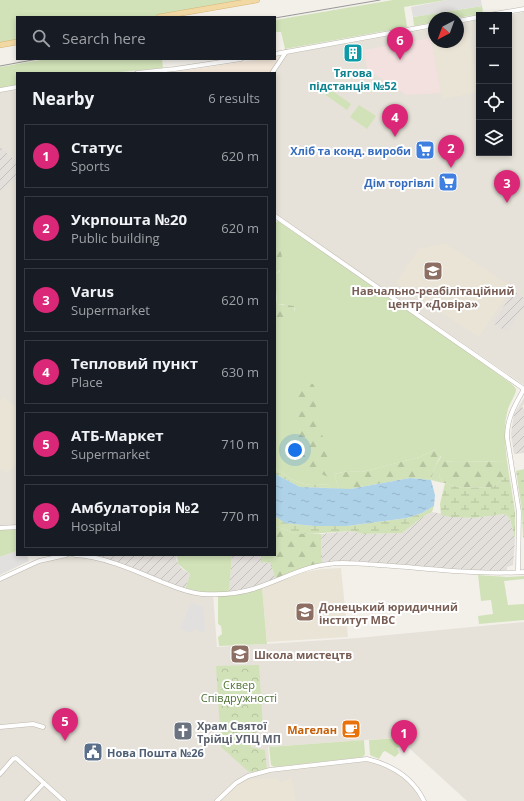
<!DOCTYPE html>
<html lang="en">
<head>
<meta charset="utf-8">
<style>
	body { margin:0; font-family:"Open Sans",sans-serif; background:#242831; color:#f1f3f6 }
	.controls { position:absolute; right:12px; top:12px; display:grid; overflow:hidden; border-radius:0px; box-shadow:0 2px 6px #0003 }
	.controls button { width:36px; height:36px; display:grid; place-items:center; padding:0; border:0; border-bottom:1px solid #363941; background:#171b24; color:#f1f3f6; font:20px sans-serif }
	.compass { position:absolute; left:428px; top:12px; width:36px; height:36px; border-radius:50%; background:#171b24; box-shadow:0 2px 6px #0003; rotate:221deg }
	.you { position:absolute; left:295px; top:450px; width:14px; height:14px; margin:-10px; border:3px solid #fff; border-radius:50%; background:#1a73e8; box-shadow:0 0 0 6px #1a73e833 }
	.badge { display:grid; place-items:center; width:26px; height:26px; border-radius:50%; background:#db2777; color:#fff; font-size:13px; font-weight:700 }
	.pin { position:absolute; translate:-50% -33px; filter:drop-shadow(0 1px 2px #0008) }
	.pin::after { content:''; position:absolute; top:21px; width:14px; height:12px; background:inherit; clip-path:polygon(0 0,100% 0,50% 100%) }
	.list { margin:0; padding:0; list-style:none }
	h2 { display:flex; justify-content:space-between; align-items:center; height:52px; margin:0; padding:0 16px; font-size:17px }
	h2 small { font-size:13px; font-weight:400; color:#9ea1a6 }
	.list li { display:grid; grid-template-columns:26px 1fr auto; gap:12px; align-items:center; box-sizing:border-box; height:64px; margin:0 8px 8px; padding:0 8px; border:1px solid #363941; border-radius:0px }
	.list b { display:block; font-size:15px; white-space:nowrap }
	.list p { margin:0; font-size:13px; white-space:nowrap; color:#9ea1a6 }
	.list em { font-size:13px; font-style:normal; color:#9ea1a6 }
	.icon { flex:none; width:22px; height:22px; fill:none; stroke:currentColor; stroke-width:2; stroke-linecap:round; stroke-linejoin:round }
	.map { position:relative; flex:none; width:524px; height:801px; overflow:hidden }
	.search { position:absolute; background:#171b24; box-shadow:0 2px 6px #0003; left:16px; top:16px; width:260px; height:44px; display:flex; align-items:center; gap:10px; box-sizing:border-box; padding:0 14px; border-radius:0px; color:#9ea1a6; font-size:15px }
	.panel { position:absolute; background:#171b24; box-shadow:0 2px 6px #0003; left:16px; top:72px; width:260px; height:484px; border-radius:0px }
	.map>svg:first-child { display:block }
</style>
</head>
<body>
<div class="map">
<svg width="524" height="801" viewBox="0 0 524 801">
	<defs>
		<pattern id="industrial-furrows" width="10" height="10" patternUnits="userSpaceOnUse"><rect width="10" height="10" fill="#e3dfdb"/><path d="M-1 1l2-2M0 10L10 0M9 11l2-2" fill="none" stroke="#c4c0bd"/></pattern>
		<pattern id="forest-firs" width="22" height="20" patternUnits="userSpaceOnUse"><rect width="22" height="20" fill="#d1e2b8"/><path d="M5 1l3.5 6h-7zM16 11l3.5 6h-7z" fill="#b5c39f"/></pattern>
		<pattern id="wetland-marsh" width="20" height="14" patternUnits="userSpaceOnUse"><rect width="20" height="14" fill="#d1e2b8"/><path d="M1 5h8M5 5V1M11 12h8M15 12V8" fill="none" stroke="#b5c39f"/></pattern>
		<pattern id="park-crowns" width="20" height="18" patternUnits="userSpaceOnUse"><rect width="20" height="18" fill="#d1e2b8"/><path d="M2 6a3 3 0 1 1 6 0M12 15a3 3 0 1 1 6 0" fill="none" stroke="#b5c39f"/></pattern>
		<pattern id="water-ripples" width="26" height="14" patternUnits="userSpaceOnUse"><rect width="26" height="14" fill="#aed2e8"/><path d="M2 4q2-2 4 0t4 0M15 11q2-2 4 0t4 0" fill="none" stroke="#97b5c8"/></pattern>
	</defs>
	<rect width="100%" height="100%" fill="#f3f0ea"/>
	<g fill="#e6e2d9">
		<polygon points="524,12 524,385 275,214 275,73 288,54 434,28 434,42 458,42 458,24 479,20 479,153 509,153 509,15 506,15"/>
		<polygon points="17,90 17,525 0,526 0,92"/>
		<polygon points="66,555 86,556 213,594 217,647 358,638 524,622 524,801 467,801 398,738 364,740 268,747 270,770 248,776 217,801 0,801 0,579 29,566"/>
		<polygon points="362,762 371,762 379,764 400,775 413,787 421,801 219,801 248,777 267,773"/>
	</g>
	<polygon fill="#f2e6d8" points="275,57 279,61 271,73 175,72 261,59 275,59"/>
	<g fill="url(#industrial-furrows)">
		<polygon points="0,147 17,162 17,178 0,191"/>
		<polygon points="514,291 524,298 524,307 507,332 493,323"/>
		<polygon points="524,398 524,404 522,407 524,409 524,453 514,454 511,434 513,420 514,414"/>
		<polygon points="432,512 460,517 474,518 505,514 510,519 515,539 513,565 507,567 507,573 342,563 322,565 321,534 352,531 363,534 402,533 424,516"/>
		<polygon points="75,555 177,555 176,560 181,568 190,574 185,590 105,561"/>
		<polygon points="232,555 261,555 262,563 270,562 276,580 262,586 229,593"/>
	</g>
	<g fill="#eae4d6">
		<polygon points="468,31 479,92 442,99 431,38 434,37 434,42 458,42 458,33"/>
		<polygon points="445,243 512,287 479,337 396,283 419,249"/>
		<polygon points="4,397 17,407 17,463 13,468 7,473 0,470 0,401"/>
		<polygon points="341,568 348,637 267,642 262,587 305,572 322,569"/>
		<polygon points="278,778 280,783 291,778 296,801 219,801 235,786 243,780"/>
	</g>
	<polygon fill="#f2e1df" points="431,38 441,93 406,95 367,69 364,50"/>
	<g fill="#d1e2b8">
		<polygon points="0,0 257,0 159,17 17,17 17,42 0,45"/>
		<polygon points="393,0 447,0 404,7 407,27 285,49 281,32 275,32 275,20"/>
		<polygon points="482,6 483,11 481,14 456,18 434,18 434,22 414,26 413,17"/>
		<polygon points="46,59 162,59 163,68 109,73 17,73 17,85 0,88 0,67"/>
		<polygon points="327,87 351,104 347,110 323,93"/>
		<polygon points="359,105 376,116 367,129 350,117"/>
		<path d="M278,221L481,361C488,368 513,383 516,389C517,392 509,405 508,409C503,427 505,442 507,461L456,462L444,461L439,476L443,483L431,480L435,466L441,457L436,449L420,457L362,472L348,471L334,474L339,489L330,488L329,485C324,484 320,485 316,485C300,486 286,477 275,467V320L279,321L294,313L295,308L282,304H277L275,275L280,271L281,250L275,248V223Z"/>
		<polygon points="17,529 17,551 0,557 0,530"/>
		<polygon points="177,555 232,555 229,593 213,594 185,590 190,574 178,564"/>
		<polygon points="478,575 507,577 524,576 524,579 504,581 508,605 524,604 524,620 479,624 478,616 493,614 491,600 481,601"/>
		<polygon points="262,587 267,644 219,646 218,637 222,634 221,626 218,624 218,596"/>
		<polygon points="399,738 404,743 404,745 397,748 399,753 395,757 385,751 383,752 379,759 370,755 369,740"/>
		<polygon points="364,740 365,754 363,757 274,767 271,765 269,747"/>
	</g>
	<g fill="url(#forest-firs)">
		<polygon points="275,248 281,250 283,267 275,275"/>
		<path d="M275,290L277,304L294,306L295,316C288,321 283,323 275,320Z"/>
		<polygon points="298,381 313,384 317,391 316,414 332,468 332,473 328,477 315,471 309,471 305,467 302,467 300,465 299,457 289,454 290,444 296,436 294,421 297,409 294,392"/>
		<polygon points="443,448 443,452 435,466 431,480 410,478 350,489 339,489 334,474 348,471 362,472 420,457 436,449"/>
		<polygon points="443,461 456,462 507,461 509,474 493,487 461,488 445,483 443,483 439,476"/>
		<polygon points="275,526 294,533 321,534 322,565 276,580 270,562 261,563 261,555 275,555"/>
	</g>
	<g fill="url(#wetland-marsh)">
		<path d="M275,467C286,477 300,486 316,485C320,485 324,484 329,485L330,488L300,487L275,474Z"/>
		<polygon points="524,469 524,537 523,538 522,511 516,471"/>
		<polygon points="509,474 515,512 515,539 510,519 505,514 474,518 451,517 441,515 440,504 445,483 461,488 493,487"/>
		<polygon points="434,506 432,512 424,516 402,533 363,534 352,531 307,534 294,533 275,526 275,516 286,523 313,526 347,526 407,518 422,513"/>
	</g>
	<polygon fill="url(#park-crowns)" points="259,665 263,729 249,736 251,747 265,750 267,771 249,772 221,747 216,666"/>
	<g fill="#e2e0de">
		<polygon points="447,0 481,0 482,6 413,17 411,7"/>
		<polygon points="17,551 17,555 27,555 29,561 0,575 0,557"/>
		<polygon points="191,602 204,607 205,633 194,629 191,633 180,629"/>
	</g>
	<polygon fill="url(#water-ripples)" points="275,474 300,487 326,488 350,489 410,478 431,480 435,495 434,506 422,513 407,518 347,526 313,526 285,523 275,516"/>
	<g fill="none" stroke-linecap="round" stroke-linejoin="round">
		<defs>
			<g id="minor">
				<polyline points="489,15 524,9"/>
				<polyline points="458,21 479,17"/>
				<polyline points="275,54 434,25"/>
				<polyline points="137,73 175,69 241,59"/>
				<polyline points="272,73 286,52"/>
				<polyline points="0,90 17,87"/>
				<polyline points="275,216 524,389"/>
				<polyline points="0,528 17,527"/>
				<path d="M75,555C103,556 136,571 162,582C175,587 188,593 202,594C219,595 237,594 253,589C285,579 307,563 343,563C355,563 367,564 379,565C427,568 476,575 524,572"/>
				<path d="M518,572L519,512L507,437C507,418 515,405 524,389"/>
				<polyline points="0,579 39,561 66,555"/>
				<polyline points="0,727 33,724 43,727"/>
				<polyline points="0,774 13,759 16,758 64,801"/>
				<polyline points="27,801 44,783"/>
				<path d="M217,801L236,783L248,776L270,770L367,759C392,765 413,778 424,801"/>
			</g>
			<g id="major">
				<polyline points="159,17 257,0"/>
				<polyline points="0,45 17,42"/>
			</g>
		</defs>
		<use href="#minor" stroke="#bdb7ae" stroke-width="5"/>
		<use href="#major" stroke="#d6b576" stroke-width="6"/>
		<use href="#minor" stroke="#fff" stroke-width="4"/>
		<use href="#major" stroke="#f2d9a4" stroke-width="5"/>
		<g stroke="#989898" stroke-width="1">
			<polyline points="275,18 380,0"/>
			<polyline points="0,66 38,59"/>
		</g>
	</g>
	<defs>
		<symbol id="building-square" viewBox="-11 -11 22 22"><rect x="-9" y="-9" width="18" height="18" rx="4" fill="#0f9aa8" stroke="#fff"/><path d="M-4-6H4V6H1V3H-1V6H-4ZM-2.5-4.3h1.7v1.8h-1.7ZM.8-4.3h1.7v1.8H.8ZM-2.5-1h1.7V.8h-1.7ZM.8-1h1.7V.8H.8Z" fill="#fff"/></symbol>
		<symbol id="supermarket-square" viewBox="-11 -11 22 22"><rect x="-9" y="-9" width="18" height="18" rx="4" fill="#3f7fe0" stroke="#fff"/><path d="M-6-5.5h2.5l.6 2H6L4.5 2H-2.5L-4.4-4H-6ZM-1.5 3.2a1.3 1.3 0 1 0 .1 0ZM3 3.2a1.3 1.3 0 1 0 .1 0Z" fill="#fff"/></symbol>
		<symbol id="school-square" viewBox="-11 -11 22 22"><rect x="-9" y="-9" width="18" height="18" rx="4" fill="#8d6e63" stroke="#fff"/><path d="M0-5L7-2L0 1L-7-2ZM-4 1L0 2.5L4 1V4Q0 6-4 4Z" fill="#fff"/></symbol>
		<symbol id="university-square" viewBox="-11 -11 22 22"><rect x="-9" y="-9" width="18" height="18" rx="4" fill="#8d6e63" stroke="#fff"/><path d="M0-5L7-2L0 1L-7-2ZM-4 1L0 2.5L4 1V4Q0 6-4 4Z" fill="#fff"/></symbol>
		<symbol id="cafe-square" viewBox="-11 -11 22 22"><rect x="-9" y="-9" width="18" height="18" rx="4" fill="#e8710a" stroke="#fff"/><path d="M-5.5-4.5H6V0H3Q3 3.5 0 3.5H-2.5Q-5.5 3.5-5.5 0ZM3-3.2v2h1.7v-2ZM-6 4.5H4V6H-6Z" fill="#fff"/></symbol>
		<symbol id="church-square" viewBox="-11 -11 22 22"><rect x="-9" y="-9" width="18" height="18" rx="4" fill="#6b7280" stroke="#fff"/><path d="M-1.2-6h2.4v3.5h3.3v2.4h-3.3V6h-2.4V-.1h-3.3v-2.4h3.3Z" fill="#fff"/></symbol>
		<symbol id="civic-square" viewBox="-11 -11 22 22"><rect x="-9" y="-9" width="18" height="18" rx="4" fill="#5c6f8a" stroke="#fff"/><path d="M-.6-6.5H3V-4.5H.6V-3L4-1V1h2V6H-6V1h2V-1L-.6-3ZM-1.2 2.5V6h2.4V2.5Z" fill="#fff"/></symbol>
	</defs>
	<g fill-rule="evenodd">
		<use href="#building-square" x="342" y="42" width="22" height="22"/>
		<use href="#supermarket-square" x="414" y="139" width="22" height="22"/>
		<use href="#supermarket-square" x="437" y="171" width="22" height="22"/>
		<use href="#school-square" x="422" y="260" width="22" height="22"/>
		<use href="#university-square" x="294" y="601" width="22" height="22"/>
		<use href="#school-square" x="229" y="643" width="22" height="22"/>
		<use href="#cafe-square" x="340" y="718" width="22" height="22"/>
		<use href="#church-square" x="172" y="720" width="22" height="22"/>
		<use href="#civic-square" x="82" y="741" width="22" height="22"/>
	</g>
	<g text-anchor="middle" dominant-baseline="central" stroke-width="4" stroke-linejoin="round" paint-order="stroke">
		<g font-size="11" font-weight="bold" fill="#0d838f" stroke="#fff">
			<text x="353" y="72">Тягова<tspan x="353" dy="13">підстанція №52</tspan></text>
		</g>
		<g font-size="11" font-weight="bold" fill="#366cbe" stroke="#fff" text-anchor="end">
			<text x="411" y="150">Хліб та конд. вироби</text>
			<text x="434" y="182">Дiм торгiвлi</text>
		</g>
		<g font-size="11" font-weight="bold" fill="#785e54" stroke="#fff" text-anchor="start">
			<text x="433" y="290" text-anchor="middle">Навчально-реабілітаційний<tspan x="433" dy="13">центр «Довіра»</tspan></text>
			<text x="319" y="606">Донецький юридичний<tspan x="319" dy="13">інститут МВС</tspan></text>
			<text x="254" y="654">Школа мистецтв</text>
		</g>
		<g font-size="11" fill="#4d7133" stroke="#fff">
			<text x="239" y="684">Сквер<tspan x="239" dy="13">Співдружності</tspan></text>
		</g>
		<g font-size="11" font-weight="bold" fill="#5b616d" stroke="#fff" text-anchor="start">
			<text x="197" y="725">Храм Святої<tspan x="197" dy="13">Трійці УПЦ МП</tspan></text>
		</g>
		<g font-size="11" font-weight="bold" fill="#c56008" stroke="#fff" text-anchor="end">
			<text x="337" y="729">Магелан</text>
		</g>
		<g font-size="11" font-weight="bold" fill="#4e5e75" stroke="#fff" text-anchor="start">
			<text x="107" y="752">Нова Пошта №26</text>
		</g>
	</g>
</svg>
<div class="controls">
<button>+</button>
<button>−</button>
<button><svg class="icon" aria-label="locate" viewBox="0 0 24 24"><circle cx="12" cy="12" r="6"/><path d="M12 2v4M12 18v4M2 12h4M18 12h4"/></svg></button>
<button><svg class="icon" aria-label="layers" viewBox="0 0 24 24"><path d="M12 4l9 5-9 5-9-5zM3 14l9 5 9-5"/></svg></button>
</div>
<svg class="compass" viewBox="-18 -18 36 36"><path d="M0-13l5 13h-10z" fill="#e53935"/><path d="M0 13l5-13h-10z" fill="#9ea1a6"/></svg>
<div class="you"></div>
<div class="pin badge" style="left:404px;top:753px">1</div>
<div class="pin badge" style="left:451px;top:168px">2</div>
<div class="pin badge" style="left:507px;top:203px">3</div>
<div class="pin badge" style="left:395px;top:137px">4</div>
<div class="pin badge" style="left:65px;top:741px">5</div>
<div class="pin badge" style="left:400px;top:60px">6</div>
<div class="search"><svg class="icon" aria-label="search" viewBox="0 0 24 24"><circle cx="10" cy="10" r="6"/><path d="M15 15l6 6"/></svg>Search here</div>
<section class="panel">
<h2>Nearby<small>6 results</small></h2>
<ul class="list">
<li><span class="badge">1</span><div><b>Статус</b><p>Sports</p></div><em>620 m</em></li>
<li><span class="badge">2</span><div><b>Укрпошта №20</b><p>Public building</p></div><em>620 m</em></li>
<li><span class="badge">3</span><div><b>Varus</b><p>Supermarket</p></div><em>620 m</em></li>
<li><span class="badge">4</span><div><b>Тепловий пункт</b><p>Place</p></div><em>630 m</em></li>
<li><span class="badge">5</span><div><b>АТБ-Маркет</b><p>Supermarket</p></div><em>710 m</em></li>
<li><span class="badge">6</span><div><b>Амбулаторія №2</b><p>Hospital</p></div><em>770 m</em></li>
</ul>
</section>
</div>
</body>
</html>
